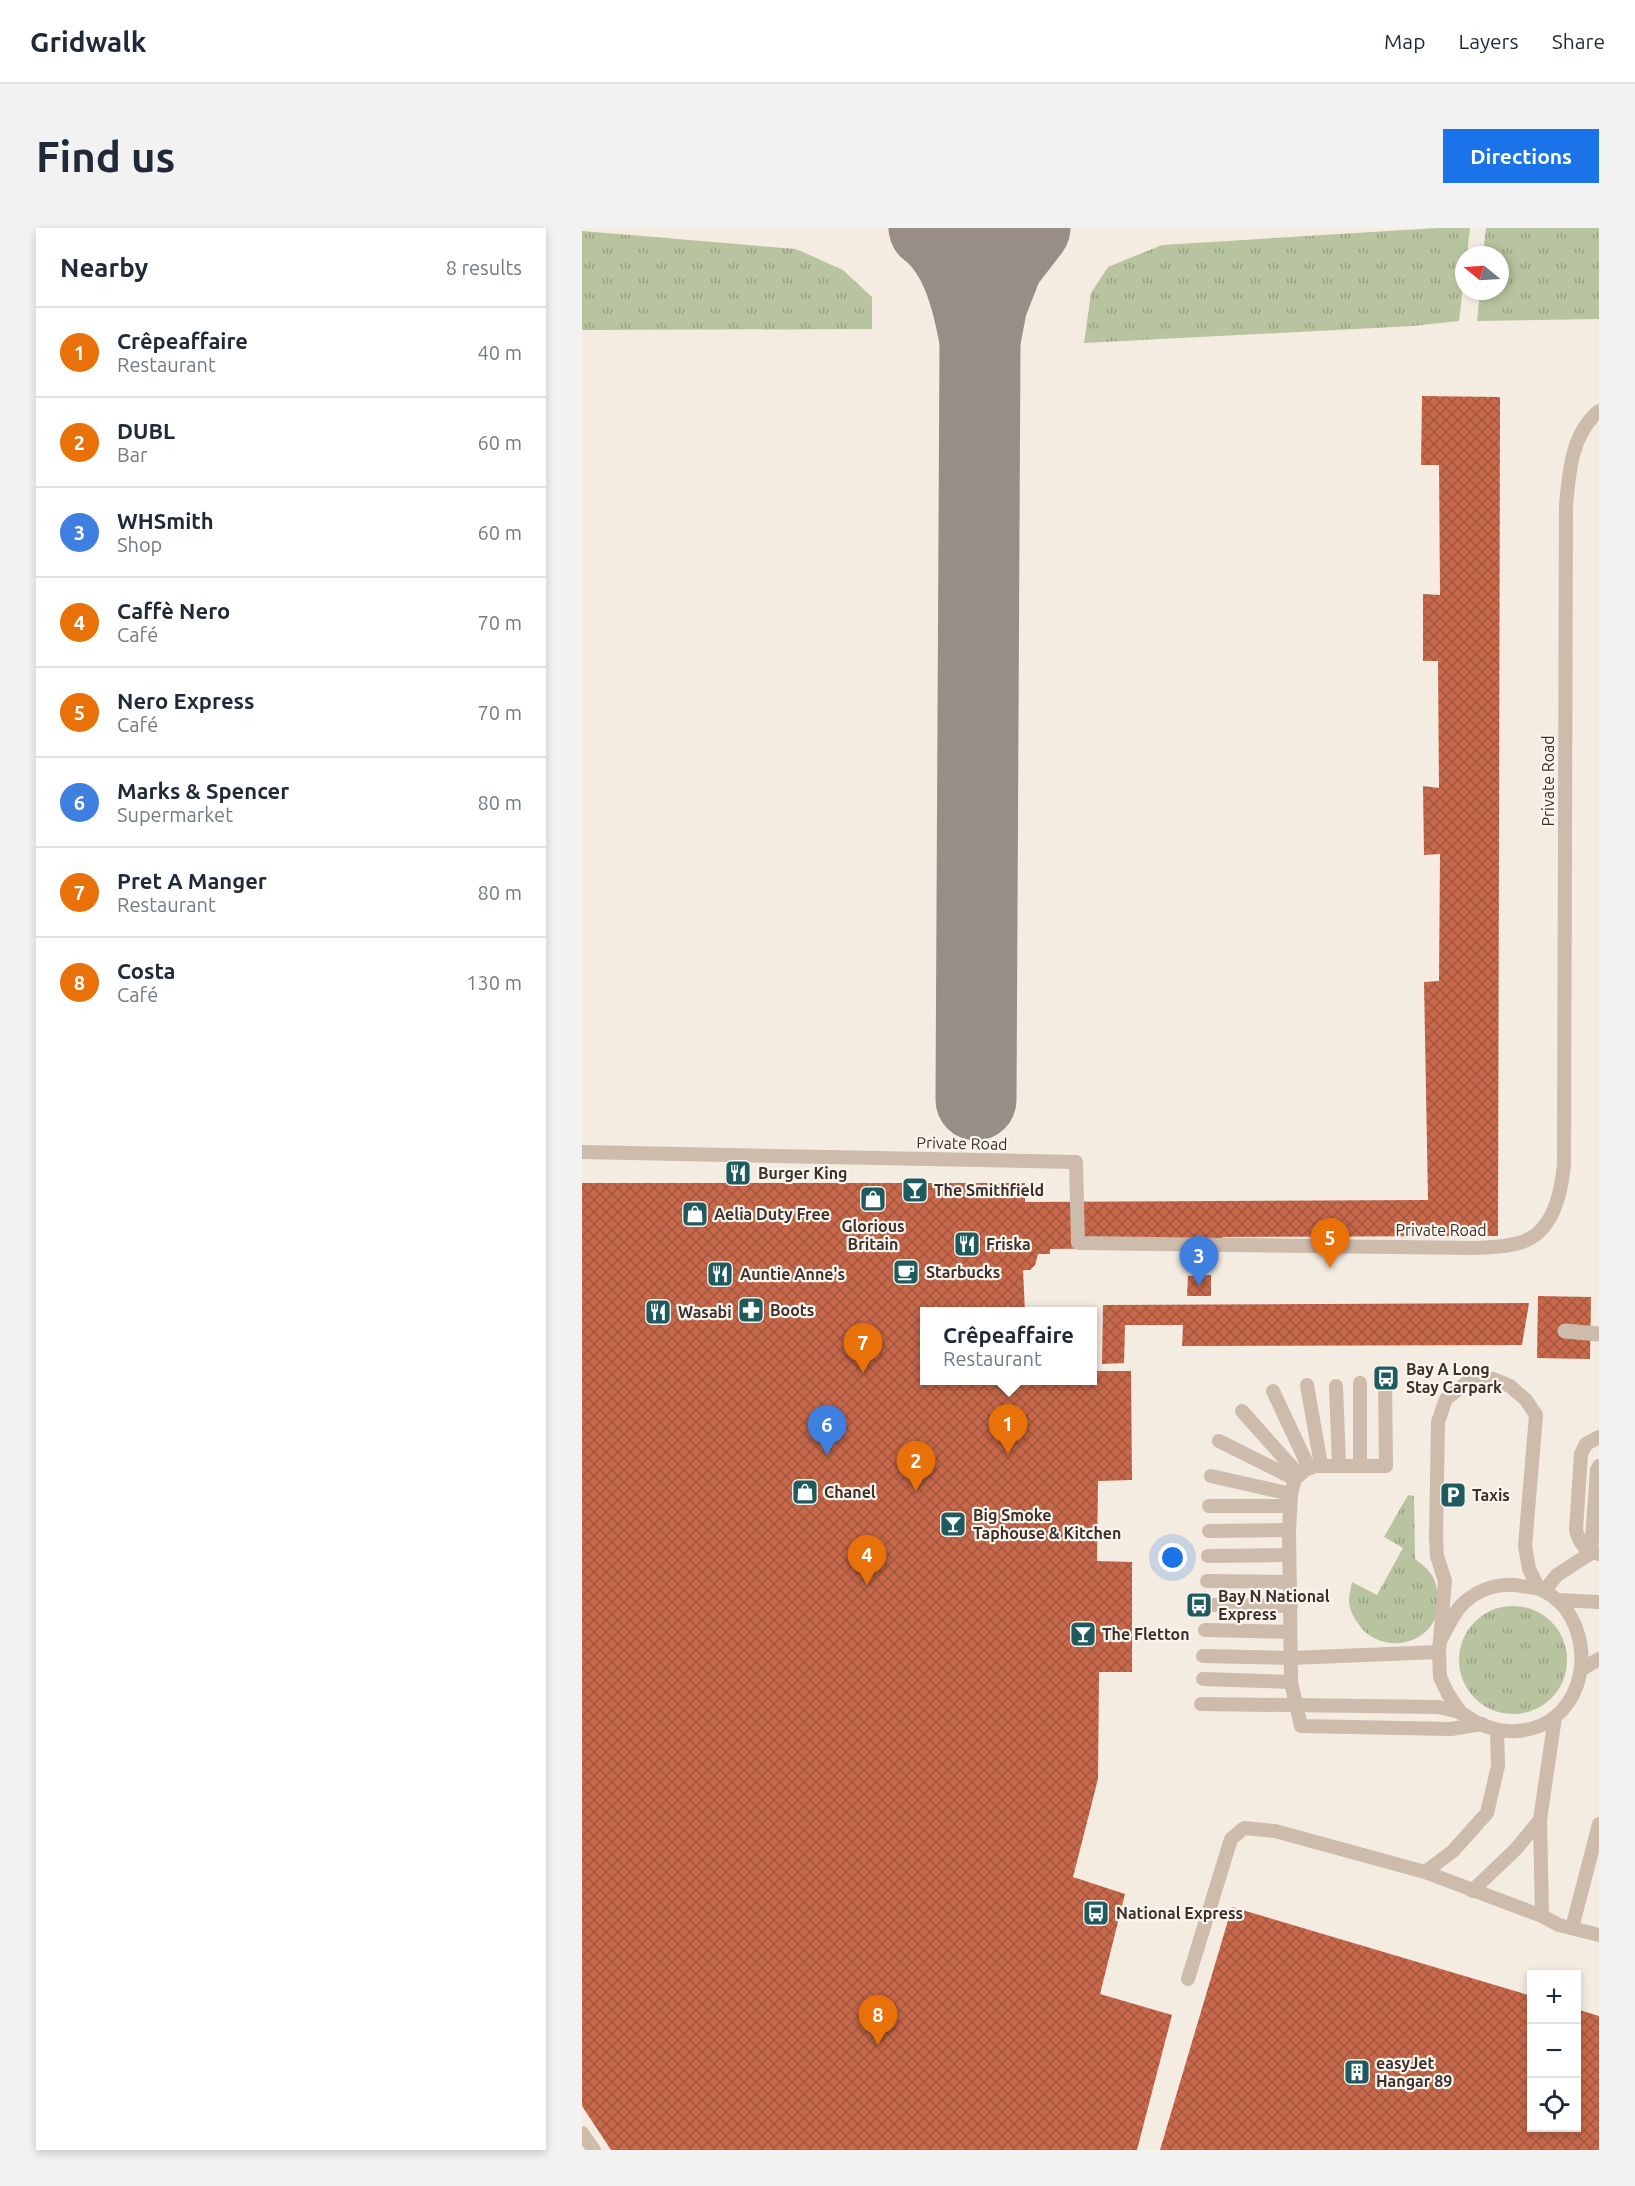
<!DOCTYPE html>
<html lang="en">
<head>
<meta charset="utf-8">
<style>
	body { margin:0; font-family:Ubuntu,sans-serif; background:#f2f2f3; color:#1f2937 }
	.controls { position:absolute; right:18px; bottom:18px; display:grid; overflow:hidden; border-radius:0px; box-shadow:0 3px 9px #0003 }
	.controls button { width:54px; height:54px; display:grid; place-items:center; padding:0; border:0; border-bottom:2px solid #e0e1e3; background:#fff; color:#1f2937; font:30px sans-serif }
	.compass { position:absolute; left:873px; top:18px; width:54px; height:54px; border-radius:50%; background:#fff; box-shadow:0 3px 9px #0003; rotate:288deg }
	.you { position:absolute; left:591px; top:1330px; width:21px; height:21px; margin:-15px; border:4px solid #fff; border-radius:50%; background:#1a73e8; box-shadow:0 0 0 9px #1a73e833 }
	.badge { display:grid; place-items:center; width:39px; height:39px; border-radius:50%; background:#1a73e8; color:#fff; font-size:20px; font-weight:700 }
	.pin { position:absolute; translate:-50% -50px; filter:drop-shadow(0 2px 3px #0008) }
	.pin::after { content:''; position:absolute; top:32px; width:21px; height:18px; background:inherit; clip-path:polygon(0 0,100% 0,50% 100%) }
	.popup { position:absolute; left:338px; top:1079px; width:177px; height:78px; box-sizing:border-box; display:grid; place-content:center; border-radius:0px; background:#fff; filter:drop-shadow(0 2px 4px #0005); font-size:20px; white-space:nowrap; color:#747a83 }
	.popup b { font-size:22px; color:#1f2937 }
	.popup::after { content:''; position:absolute; left:50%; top:100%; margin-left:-12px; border:12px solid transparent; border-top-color:#fff }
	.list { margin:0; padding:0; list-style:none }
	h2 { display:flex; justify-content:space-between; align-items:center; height:78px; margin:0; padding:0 24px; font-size:26px }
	h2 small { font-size:20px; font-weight:400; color:#747a83 }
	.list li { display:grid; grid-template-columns:39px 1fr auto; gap:18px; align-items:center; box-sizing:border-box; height:90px; padding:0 24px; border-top:2px solid #e0e1e3 }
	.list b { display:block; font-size:22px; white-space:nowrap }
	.list p { margin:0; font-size:20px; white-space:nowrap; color:#747a83 }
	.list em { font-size:20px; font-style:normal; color:#747a83 }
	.icon { flex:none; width:33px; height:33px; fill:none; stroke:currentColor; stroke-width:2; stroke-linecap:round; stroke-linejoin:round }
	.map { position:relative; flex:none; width:1017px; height:1922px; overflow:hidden; border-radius:0px }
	header { display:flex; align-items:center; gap:36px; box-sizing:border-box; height:84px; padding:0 30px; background:#fff; border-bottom:2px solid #e0e1e3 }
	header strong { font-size:28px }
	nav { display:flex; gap:33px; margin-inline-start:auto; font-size:21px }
	.intro { display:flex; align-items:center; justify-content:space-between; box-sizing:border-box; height:144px; padding:0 36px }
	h1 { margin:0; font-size:42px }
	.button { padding:15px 27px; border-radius:0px; background:#1a73e8; color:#fff; font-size:21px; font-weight:700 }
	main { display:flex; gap:36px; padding:0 36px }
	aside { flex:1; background:#fff; border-radius:0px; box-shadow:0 3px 9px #0003 }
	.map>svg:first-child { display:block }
</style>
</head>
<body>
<header>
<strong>Gridwalk</strong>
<nav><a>Map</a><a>Layers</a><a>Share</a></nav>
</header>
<div class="intro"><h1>Find us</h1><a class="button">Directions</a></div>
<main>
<aside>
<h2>Nearby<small>8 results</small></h2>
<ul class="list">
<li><span class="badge" style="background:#e8710a">1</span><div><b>Crêpeaffaire</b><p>Restaurant</p></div><em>40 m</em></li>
<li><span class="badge" style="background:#e8710a">2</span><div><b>DUBL</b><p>Bar</p></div><em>60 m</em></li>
<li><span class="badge" style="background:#3f7fe0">3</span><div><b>WHSmith</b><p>Shop</p></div><em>60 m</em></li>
<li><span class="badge" style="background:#e8710a">4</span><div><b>Caffè Nero</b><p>Café</p></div><em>70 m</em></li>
<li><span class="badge" style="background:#e8710a">5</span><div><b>Nero Express</b><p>Café</p></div><em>70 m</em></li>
<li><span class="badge" style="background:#3f7fe0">6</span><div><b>Marks &amp; Spencer</b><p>Supermarket</p></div><em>80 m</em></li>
<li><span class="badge" style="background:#e8710a">7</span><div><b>Pret A Manger</b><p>Restaurant</p></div><em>80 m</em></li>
<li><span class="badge" style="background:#e8710a">8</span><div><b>Costa</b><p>Café</p></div><em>130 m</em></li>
</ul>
</aside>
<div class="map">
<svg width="1017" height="1922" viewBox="0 0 1017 1922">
	<defs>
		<pattern id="grass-tufts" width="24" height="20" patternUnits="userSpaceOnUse" patternTransform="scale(1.5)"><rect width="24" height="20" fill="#b8c4a0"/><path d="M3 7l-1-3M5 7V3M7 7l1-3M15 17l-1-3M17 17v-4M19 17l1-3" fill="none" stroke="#97a083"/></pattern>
		<pattern id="building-cross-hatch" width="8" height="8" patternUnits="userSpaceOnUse" patternTransform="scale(1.5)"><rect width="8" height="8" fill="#c8694b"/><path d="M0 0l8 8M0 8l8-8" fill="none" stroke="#a4573f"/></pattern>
	</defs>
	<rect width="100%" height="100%" fill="#f4ebe1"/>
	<g fill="url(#grass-tufts)">
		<polygon points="856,0 888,0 885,27 882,27 882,50 877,93 831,98 502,115 509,65 526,39 580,17"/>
		<polygon points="904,0 1017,0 1017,91 895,93 898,63 918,63 918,27 901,27"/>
		<polygon points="0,3 214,21 261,42 290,69 290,101 0,102"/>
		<path d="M826,1267L832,1268L833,1331C850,1344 855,1350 856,1372C859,1417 797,1431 775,1394C771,1388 767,1380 767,1372C767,1367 769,1360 770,1354L795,1367L821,1320L802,1309Z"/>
		<circle cx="931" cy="1432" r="54"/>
	</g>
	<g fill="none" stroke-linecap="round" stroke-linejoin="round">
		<g stroke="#988e86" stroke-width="81">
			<path d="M347,0C380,25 391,74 398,112L394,872"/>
			<polyline points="398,112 405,76 421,35 448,0"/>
		</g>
	</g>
	<g fill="url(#building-cross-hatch)">
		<polygon points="840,168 918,169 916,1008 641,1009 642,1019 468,1021 468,1026 456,1026 453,1037 448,1042 441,1042 443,1084 342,1084 342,1152 510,1152 510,1143 549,1143 550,1252 516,1253 515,1333 550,1334 550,1444 517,1444 516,1551 491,1649 543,1666 518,1766 590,1787 555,1922 29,1922 0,1878 0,955 443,955 443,974 846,972 842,754 857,753 858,626 842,627 841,558 857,560 856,433 841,433 841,366 858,367 857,237 839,237"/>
		<polygon points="629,1047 629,1068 605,1068 606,1048"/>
		<polygon points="956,1068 1009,1069 1008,1131 955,1130"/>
		<polygon points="947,1075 940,1117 600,1118 601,1097 543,1097 542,1135 520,1136 521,1077"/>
		<polygon points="650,1679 950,1768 950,1900 994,1900 994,1781 1017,1788 1017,1922 578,1922"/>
	</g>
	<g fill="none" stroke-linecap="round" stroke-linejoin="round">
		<g stroke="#cdbbac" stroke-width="14">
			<path d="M0,924L494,934L496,1015L895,1020C909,1019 924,1019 937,1015C971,1006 979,966 982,937L984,278C987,245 989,206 1017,183"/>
			<polyline points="803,1153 804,1238 733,1238 723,1242 713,1251 709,1266 707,1302 709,1454 719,1498 869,1501 900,1496"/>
			<polyline points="778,1155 778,1237"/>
			<polyline points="725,1157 739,1237"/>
			<polyline points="754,1158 757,1237"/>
			<polyline points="691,1163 727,1240"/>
			<polyline points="660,1183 717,1247"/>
			<path d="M1017,1209L1004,1216L999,1226L994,1302C997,1314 1004,1324 1017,1326"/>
			<polyline points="637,1213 713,1251"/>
			<polyline points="629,1248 709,1266"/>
			<polyline points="627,1278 708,1278"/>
			<polyline points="627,1303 707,1302"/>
			<polyline points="1009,1325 1015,1242 1017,1238"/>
			<polyline points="626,1328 707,1327"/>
			<polyline points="625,1353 708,1354"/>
			<polyline points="962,1363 975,1347 1009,1325"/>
			<polyline points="976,1372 1017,1374"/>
			<polyline points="623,1377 709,1378"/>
			<polyline points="623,1402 708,1404"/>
			<polyline points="621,1428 708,1430 857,1424"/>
			<polyline points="1002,1440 1017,1431"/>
			<polyline points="621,1451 709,1454"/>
			<path d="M619,1476L856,1479C864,1481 872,1482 879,1485C884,1487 889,1492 894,1494C906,1500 921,1504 934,1503C997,1500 1017,1425 983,1380C976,1372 968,1365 957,1361C952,1359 945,1359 939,1358C920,1354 899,1360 884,1373C873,1381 866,1399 859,1411"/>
			<polyline points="879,1485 866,1466 858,1449 857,1424 863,1353 855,1328 854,1311 856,1194 864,1171 889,1151 911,1151 928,1158 944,1172 954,1187 943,1318 947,1341 957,1361"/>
			<polyline points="843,1644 871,1623 905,1585 916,1538 915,1502"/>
			<polyline points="890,1663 934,1621 958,1592"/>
			<polyline points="960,1688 958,1592 973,1489"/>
			<polyline points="990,1700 1017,1596"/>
			<polyline points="606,1751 649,1611 662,1600 693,1603 843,1644 960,1688 977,1697 1017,1707"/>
			<polyline points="0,1905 12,1922"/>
		</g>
		<polyline stroke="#cdbbac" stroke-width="15" points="983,1103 1017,1106"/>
	</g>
	<defs>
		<symbol id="restaurant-square" viewBox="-11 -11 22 22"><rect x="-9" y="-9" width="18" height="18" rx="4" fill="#1f5a5e" stroke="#fbf5ee"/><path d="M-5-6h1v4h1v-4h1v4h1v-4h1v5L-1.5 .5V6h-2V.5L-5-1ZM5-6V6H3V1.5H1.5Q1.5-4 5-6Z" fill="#fff"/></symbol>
		<symbol id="bar-square" viewBox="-11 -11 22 22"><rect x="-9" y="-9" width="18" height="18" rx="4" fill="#1f5a5e" stroke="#fbf5ee"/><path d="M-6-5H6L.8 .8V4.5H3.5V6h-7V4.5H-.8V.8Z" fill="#fff"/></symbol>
		<symbol id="shop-square" viewBox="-11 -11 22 22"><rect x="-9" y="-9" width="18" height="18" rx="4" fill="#1f5a5e" stroke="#fbf5ee"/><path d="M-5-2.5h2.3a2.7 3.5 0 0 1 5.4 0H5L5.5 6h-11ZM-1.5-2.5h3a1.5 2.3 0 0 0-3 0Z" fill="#fff"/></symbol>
		<symbol id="cafe-square" viewBox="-11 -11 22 22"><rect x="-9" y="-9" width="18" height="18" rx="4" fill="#1f5a5e" stroke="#fbf5ee"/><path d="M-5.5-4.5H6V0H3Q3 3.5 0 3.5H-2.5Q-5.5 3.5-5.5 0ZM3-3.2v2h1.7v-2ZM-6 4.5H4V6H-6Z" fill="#fff"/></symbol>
		<symbol id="pharmacy-square" viewBox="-11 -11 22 22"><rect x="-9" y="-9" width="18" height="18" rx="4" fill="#1f5a5e" stroke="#fbf5ee"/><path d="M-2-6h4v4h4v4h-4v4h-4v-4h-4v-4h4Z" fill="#fff"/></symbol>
		<symbol id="bus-square" viewBox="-11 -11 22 22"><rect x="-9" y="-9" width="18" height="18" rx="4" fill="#1f5a5e" stroke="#fbf5ee"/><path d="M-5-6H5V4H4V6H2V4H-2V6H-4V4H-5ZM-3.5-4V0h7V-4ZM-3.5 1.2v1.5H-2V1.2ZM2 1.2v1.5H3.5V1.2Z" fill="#fff"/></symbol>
		<symbol id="parking-square" viewBox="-11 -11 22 22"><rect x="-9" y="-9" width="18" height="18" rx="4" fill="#1f5a5e" stroke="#fbf5ee"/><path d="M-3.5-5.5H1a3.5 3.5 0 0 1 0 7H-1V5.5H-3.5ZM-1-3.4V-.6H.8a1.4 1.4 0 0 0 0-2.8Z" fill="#fff"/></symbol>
		<symbol id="building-square" viewBox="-11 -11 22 22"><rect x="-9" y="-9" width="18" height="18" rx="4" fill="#1f5a5e" stroke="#fbf5ee"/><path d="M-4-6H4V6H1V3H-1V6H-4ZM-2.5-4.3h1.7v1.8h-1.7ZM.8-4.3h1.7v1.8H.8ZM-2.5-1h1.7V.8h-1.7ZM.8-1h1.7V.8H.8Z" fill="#fff"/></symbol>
	</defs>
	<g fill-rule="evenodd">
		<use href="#restaurant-square" x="141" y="930" width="30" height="30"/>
		<use href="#bar-square" x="318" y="947" width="30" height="30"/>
		<use href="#shop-square" x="276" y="956" width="30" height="30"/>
		<use href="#shop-square" x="98" y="971" width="30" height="30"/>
		<use href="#restaurant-square" x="370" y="1001" width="30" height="30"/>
		<use href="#cafe-square" x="309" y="1029" width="30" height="30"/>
		<use href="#restaurant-square" x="123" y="1031" width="30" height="30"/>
		<use href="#pharmacy-square" x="154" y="1067" width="30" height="30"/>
		<use href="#restaurant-square" x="61" y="1069" width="30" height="30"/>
		<use href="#bus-square" x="789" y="1135" width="30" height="30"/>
		<use href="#shop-square" x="208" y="1249" width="30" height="30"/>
		<use href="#parking-square" x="856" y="1252" width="30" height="30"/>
		<use href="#bar-square" x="356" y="1281" width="30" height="30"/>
		<use href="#bus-square" x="602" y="1362" width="30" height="30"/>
		<use href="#bar-square" x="486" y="1391" width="30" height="30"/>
		<use href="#bus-square" x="499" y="1670" width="30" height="30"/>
		<use href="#building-square" x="760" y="1829" width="30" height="30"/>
	</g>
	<g text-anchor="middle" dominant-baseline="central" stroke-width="4.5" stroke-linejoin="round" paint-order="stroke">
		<g font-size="16" fill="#3b302b" stroke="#fbf5ee">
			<text transform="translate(966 553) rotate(-90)">Private Road</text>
			<text transform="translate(380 915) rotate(1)">Private Road</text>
			<text x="859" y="1002">Private Road</text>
		</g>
		<g font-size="16" font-weight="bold" fill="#3b302b" stroke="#fbf5ee" text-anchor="start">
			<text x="176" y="945">Burger King</text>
			<text x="352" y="962">The Smithfield</text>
			<text x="132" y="986">Aelia Duty Free</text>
			<text x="291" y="998" text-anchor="middle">Glorious<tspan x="291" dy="18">Britain</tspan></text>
			<text x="404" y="1016">Friska</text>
			<text x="344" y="1044">Starbucks</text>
			<text x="158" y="1046">Auntie Anne's</text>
			<text x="188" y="1082">Boots</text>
			<text x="96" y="1084">Wasabi</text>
			<text x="824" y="1141">Bay A Long<tspan x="824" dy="18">Stay Carpark</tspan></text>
			<text x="242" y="1264">Chanel</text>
			<text x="890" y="1267">Taxis</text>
			<text x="391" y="1287">Big Smoke<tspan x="391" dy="18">Taphouse &amp; Kitchen</tspan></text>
			<text x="636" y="1368">Bay N National<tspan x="636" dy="18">Express</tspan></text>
			<text x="520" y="1406">The Fletton</text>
			<text x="534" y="1685">National Express</text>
			<text x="794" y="1835">easyJet<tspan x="794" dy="18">Hangar 89</tspan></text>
		</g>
	</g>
</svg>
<div class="controls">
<button>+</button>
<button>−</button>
<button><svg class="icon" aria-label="locate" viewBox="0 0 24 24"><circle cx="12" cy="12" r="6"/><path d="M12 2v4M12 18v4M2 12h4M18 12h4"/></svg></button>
</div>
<svg class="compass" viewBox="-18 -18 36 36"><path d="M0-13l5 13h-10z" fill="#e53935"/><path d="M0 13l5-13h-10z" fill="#747a83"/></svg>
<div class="you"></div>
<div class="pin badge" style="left:426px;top:1226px;background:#e8710a">1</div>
<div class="popup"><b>Crêpeaffaire</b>Restaurant</div>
<div class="pin badge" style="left:334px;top:1263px;background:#e8710a">2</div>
<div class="pin badge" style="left:617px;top:1058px;background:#3f7fe0">3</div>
<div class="pin badge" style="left:285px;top:1357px;background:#e8710a">4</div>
<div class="pin badge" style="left:748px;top:1040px;background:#e8710a">5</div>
<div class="pin badge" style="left:245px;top:1227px;background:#3f7fe0">6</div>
<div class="pin badge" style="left:281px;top:1145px;background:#e8710a">7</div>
<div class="pin badge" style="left:296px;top:1817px;background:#e8710a">8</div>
</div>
</main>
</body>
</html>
